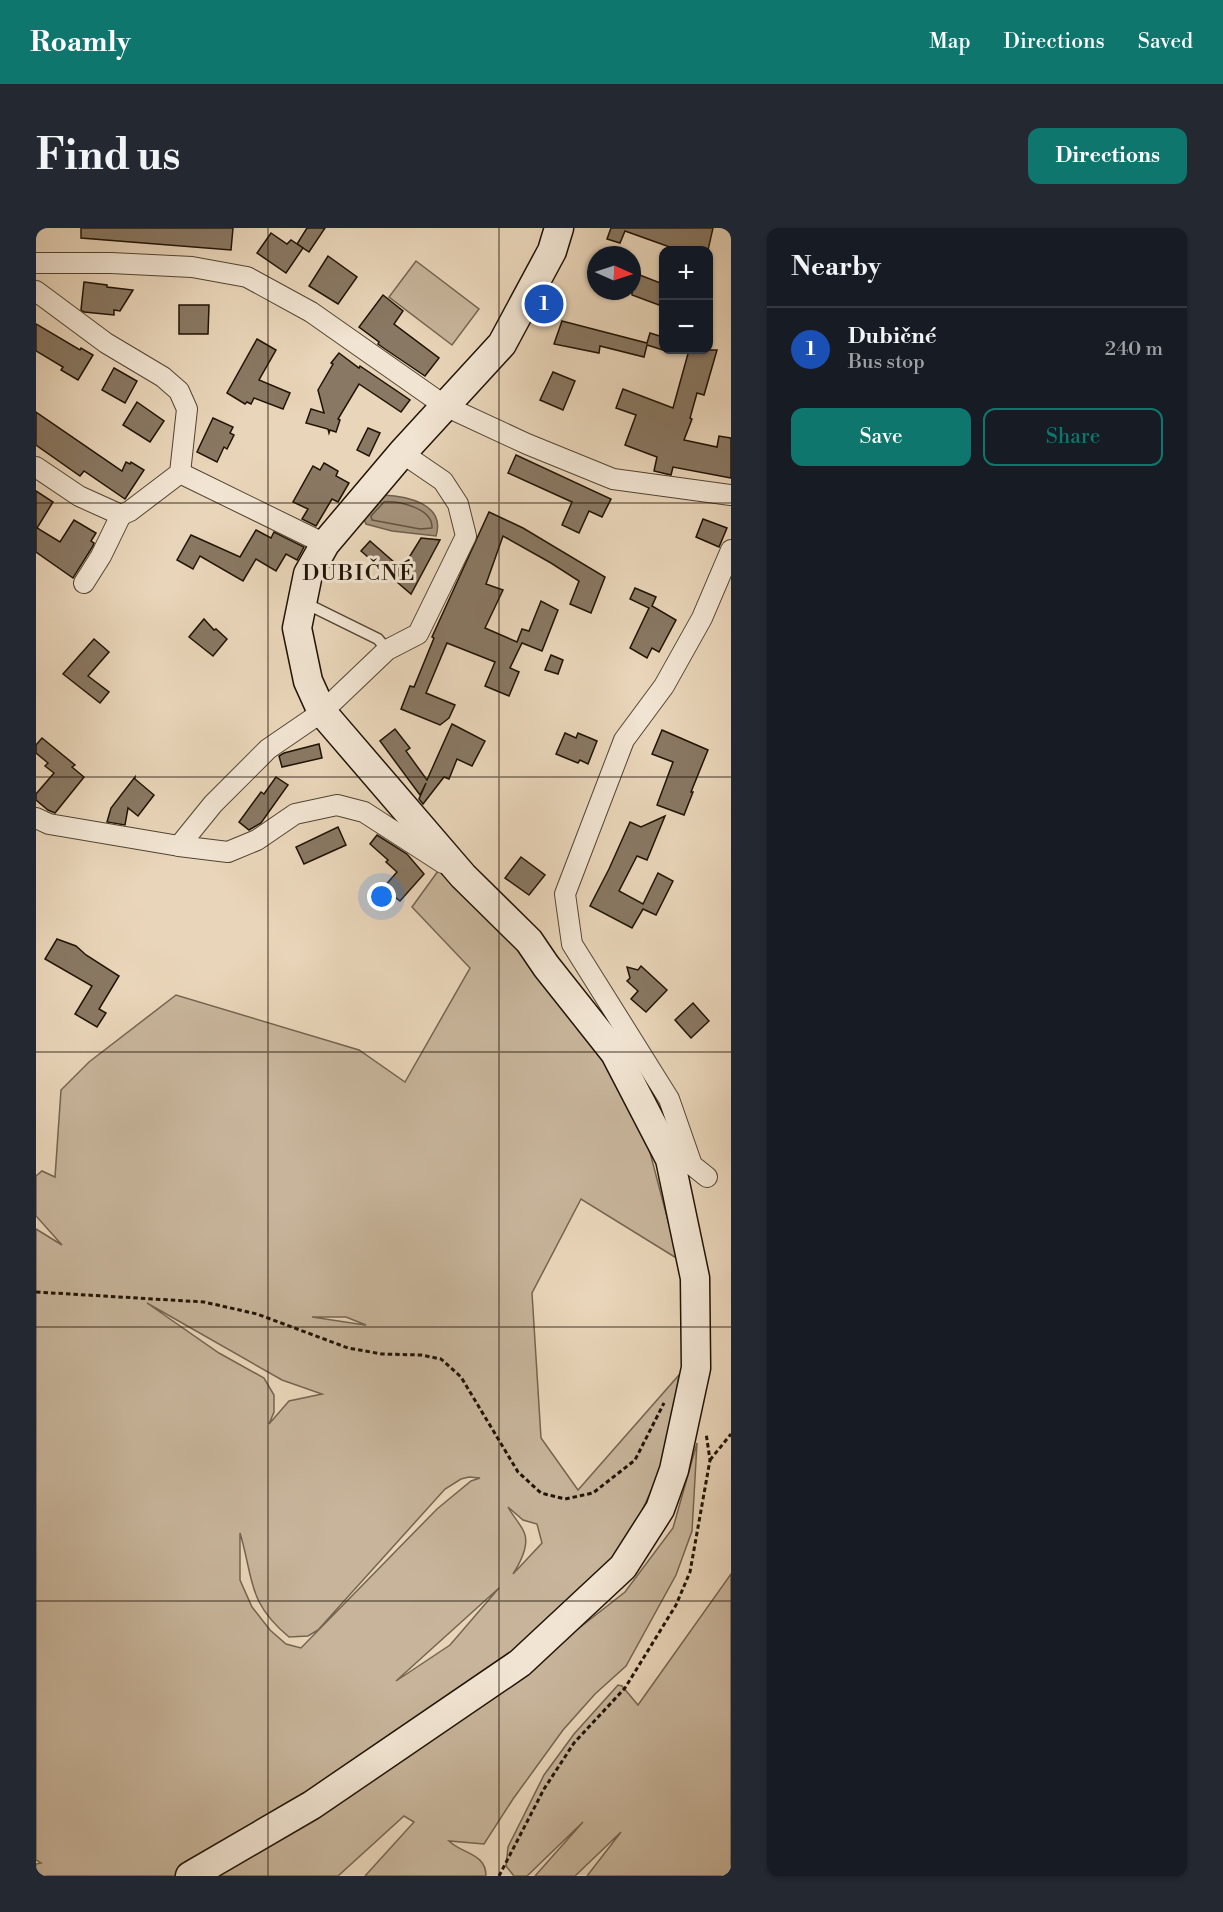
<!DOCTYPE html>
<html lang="en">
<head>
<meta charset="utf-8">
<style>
	body { margin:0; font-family:"Libre Bodoni",serif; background:#242831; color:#f1f3f6 }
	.controls { position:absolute; right:18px; top:18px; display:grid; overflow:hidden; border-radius:12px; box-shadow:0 2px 4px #0004 }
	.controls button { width:54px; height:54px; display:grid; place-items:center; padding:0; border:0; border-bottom:2px solid #363941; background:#171b24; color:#f1f3f6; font:30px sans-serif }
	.compass { position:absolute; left:551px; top:18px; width:54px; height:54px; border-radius:50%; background:#171b24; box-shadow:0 2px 4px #0004; rotate:93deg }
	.you { position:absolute; left:346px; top:669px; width:21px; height:21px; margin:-15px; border:4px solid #fff; border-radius:50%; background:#1a73e8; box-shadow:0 0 0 9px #1a73e833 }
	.badge { display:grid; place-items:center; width:39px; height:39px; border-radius:50%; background:#0f766e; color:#fff; font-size:20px; font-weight:700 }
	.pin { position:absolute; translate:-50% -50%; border:3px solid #fff; box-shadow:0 2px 6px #0006 }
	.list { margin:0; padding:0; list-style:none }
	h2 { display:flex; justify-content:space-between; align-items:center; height:78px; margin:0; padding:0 24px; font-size:26px }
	h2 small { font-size:20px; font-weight:400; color:#9ea1a6 }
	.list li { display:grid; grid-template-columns:39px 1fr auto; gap:18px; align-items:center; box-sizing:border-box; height:84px; padding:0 24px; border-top:2px solid #363941 }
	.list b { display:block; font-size:22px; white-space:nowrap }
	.list p { margin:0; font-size:20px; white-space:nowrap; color:#9ea1a6 }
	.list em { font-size:20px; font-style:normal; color:#9ea1a6 }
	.actions { display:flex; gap:12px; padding:18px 24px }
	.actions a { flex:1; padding:14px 0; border:2px solid #0f766e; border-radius:12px; text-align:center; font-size:21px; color:#0f766e }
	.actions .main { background:#0f766e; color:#fff }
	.map { position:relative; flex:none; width:695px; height:1648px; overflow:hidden; border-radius:12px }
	header { display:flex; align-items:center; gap:36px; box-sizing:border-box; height:84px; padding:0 30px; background:#0f766e; color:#fff }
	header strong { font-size:28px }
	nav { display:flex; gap:33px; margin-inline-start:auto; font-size:21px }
	.intro { display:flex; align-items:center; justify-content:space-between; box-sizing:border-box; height:144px; padding:0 36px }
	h1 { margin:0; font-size:42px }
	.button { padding:15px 27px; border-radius:12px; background:#0f766e; color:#fff; font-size:21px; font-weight:700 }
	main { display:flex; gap:36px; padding:0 36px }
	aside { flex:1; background:#171b24; border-radius:12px; box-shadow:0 2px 4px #0004 }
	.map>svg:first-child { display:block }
</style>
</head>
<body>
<header>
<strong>Roamly</strong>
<nav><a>Map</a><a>Directions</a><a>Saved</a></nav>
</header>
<div class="intro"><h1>Find us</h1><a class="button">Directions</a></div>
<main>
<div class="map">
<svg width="695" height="1648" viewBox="0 0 695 1648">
	<rect width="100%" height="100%" fill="#e9d5b9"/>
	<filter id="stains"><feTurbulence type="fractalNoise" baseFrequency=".00333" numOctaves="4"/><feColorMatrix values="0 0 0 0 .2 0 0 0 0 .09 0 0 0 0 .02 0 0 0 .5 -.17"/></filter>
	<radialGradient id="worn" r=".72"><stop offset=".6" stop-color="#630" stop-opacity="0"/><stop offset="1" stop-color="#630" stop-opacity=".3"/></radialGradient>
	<g fill="#c7b49a" stroke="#746450" stroke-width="1.5" fill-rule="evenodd">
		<polygon points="380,33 443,81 416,117 353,69"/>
		<path d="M405,639L478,712L560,818L611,913L642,1031L545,971L496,1065L505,1210L542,1262L643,1147L631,1228L587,1324L467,1437L142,1648H0V1636L5,1635L0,1632V1001L26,1017L0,988V948L6,943L19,949L25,862L53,834L140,767L323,822L369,854L434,740L376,679ZM111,1075L246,1152L286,1166L253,1173L233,1196L238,1184V1167L228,1150L183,1125ZM276,1089H310L330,1097H329ZM433,1249L444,1250L435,1253L401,1281L265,1420L250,1416L234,1402L216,1379L204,1352V1305C218,1352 211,1374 253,1409L272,1408L282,1402L409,1261L425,1251ZM472,1279L487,1292L501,1296L506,1315L477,1346C484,1335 494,1317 488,1304C484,1295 476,1287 472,1279ZM463,1360L414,1417L360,1453Z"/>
		<path d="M661,1215L656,1303L640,1347L590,1438L559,1466L527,1502L477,1571L448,1616L413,1613C426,1626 450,1625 450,1648H329L378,1594L368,1588L302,1648H179L478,1451L589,1364L637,1300Z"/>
		<polygon points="695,1346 695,1648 551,1648 585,1604 539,1648 499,1648 547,1594 491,1648 478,1648 470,1638 472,1619 508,1547 538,1506 582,1457 586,1458 602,1477"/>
	</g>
	<path fill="#a5937c" stroke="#70604c" stroke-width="1.5" d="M347,267C371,268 410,276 400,308L356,303L330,296L328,291Z"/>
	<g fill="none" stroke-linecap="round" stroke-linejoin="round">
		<path stroke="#625340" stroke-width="1.5" d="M348,274C363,273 397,280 396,300L384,301L336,292L335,288Z"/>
	</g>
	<g fill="#897863" stroke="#201305" stroke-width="1.5">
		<polygon points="45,0 197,0 195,22 45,10"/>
		<polygon points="271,0 289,0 273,24 261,16"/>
		<polygon points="575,0 677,0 672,22 642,22 589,3 584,15 571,11"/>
		<polygon points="235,5 251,16 255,12 267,20 250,45 221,25"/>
		<polygon points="292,28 321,49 302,76 273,58"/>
		<polygon points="596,44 627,56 627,64 623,77 596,67"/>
		<polygon points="48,54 71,57 71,59 97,62 84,83 78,82 78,87 48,84 45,82"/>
		<polygon points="347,67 367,83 358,96 403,130 389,148 349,121 342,116 343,114 323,99"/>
		<polygon points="143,77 173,77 172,106 143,106"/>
		<polygon points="526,93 611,115 614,105 627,109 627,122 611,117 608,129 564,118 563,125 518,116"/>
		<polygon points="0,96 44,122 45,120 57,127 42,152 25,142 27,139 0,123"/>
		<polygon points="221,111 240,122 223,152 254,165 247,181 218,170 215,176 211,174 209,176 191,165"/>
		<polygon points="653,122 681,122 668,167 661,165 654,190 656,191 648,212 681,219 683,208 695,210 695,250 637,239 635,247 618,243 621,229 589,217 600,187 580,180 587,161 637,180"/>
		<polygon points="303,125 323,140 324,138 374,172 365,184 323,156 302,191 304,192 300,204 294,202 293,205 292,201 270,195 275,181 288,185 282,162 297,136 295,135"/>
		<polygon points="78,140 101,153 89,175 66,162"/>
		<polygon points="517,144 539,153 527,182 504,172"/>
		<polygon points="101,174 128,193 114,214 87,197"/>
		<polygon points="0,184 86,243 90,234 94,236 95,234 108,242 89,271 48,243 44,248 0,217"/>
		<polygon points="177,190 197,199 194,205 198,207 191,221 188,219 181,234 161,224"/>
		<polygon points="332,200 344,205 333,228 321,222"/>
		<polygon points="480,227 575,271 566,289 553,283 543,305 526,297 536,274 472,245"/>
		<polygon points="288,235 302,243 300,248 313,255 302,274 296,271 280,298 266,291 272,281 257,274 277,238 284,242"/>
		<polygon points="0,263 17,274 1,300 24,314 38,292 60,305 55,313 58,315 57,318 37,350 0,324"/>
		<polygon points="453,284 487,300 569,349 555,385 534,376 543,353 515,335 467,308 450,356 467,362 449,400 481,414 486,401 493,403 505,373 522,382 506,423 486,415 474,440 483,444 473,468 449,458 459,434 411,415 390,465 419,477 413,490 404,497 365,481 374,458 378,459 398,410 396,409"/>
		<polygon points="667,291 691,300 683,319 660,309"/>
		<polygon points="220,302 235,310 238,304 268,319 261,332 250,326 240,343 220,331 207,353 164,328 157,341 141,332 155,307 204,329"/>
		<polygon points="385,310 404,312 375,366 325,323 334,313 366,341"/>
		<polygon points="599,360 620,369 616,378 640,392 623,424 616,420 611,430 594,420 613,380 594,371"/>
		<polygon points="168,391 178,402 180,401 191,411 177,428 153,409"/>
		<polygon points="58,411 73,424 52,448 73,464 64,475 27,446"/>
		<polygon points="515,427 527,432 522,446 509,442"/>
		<polygon points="416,496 449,513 436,538 421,531 413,551 408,549 387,576 383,571 390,555 384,567 344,513 359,501 374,520 370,523 391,552"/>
		<polygon points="626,502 672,522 655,564 657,564 648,587 621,577 637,534 616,526"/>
		<polygon points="529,505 540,510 542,505 561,513 552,536 544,532 542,535 520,526"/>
		<polygon points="6,510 39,537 36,539 48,549 19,585 12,582 0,572 0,566 18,545 9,538 12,535 0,525 0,517"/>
		<polygon points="283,516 286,530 246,539 243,528 248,525"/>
		<polygon points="99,549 99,551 118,567 102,588 92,580 89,597 71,594 75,580"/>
		<polygon points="240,549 252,557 225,595 213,602 203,594 225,564 228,566"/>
		<polygon points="629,588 611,632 601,628 583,663 607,676 622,645 637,653 620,687 607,681 596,700 554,678 573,641 594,594 605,599"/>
		<polygon points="302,599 310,617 268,636 260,619"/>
		<polygon points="341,607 371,626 388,646 364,673 347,660 361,644 350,634 352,632 334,616"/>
		<polygon points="485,629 509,647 493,667 469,650"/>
		<polygon points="21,711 40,718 50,727 83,748 63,781 70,785 61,799 39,786 56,758 9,731"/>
		<polygon points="605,738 631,762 610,784 595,771 602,763 591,753 594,750 591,739 602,742"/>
		<polygon points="657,775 673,793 655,810 639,792"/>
	</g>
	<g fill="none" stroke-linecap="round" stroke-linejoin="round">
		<defs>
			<polyline id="lane" points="269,375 342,411 351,422"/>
			<g id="street">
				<polyline points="0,35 75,35 156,39 211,49 275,84 409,178 491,216 577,251 695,267"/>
				<polyline points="0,63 70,115 127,149 143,163 151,181 144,245 94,283 85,287 43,268 0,239"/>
				<polyline points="144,245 289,316"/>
				<polyline points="48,355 65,328 85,287"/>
				<polyline points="0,590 13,596 143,618 192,624 221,612 259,586 301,577 328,584 407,635"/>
				<polyline points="143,618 177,576 232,521 286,484 351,422 382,406 430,308 422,276 407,253 366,225"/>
				<polyline points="671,949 656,937 633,871 536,716 529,666 588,512 628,458 666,390 695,322"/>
			</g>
			<polyline id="secondary" points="154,1648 276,1577 484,1435 587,1339 624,1281 638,1242 660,1140 659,1050 634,931 579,825 510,738 493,713 427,648 286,484 272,453 261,400 272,346 289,316 366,225 466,116 516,23 523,0"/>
		</defs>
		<use href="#lane" stroke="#524432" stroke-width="13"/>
		<use href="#street" stroke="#524432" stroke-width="22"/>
		<use href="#secondary" stroke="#201305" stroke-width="31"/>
		<g stroke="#201305" stroke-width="3" stroke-dasharray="4.5 3" stroke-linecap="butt">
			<polyline points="0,1064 168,1074 221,1086 312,1120 346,1126 385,1127 405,1131 425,1149 482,1244 505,1265 529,1271 557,1265 599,1232 628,1175"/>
			<polyline points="674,1232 695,1206"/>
			<polyline points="463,1648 508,1561 538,1515 589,1460 640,1377 654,1344 674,1232 670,1205"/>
		</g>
		<use href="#lane" stroke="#f1e4d2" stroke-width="10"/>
		<use href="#street" stroke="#f1e4d2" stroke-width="20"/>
		<use href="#secondary" stroke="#f1e4d2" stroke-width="28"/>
	</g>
	<path fill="none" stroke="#201305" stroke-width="1.5" stroke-opacity="0.55" d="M232,0V1648M463,0V1648M0,275H695M0,549H695M0,824H695M0,1099H695M0,1373H695"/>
	<g text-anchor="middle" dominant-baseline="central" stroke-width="6" stroke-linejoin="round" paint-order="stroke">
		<g font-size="22" letter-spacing="1.5" fill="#201305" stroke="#f1e4d2">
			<text x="323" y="345">DUBIČNÉ</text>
		</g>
	</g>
	<rect width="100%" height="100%" filter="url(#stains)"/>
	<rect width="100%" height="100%" fill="url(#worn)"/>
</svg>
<div class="controls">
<button>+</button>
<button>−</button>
</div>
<svg class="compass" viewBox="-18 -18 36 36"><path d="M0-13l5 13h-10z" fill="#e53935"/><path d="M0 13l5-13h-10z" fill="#9ea1a6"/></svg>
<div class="you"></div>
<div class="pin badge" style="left:508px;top:76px;background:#1a4fb4">1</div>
</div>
<aside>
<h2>Nearby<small></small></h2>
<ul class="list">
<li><span class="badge" style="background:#1a4fb4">1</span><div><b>Dubičné</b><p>Bus stop</p></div><em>240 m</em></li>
</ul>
<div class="actions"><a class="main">Save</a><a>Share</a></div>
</aside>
</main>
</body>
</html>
